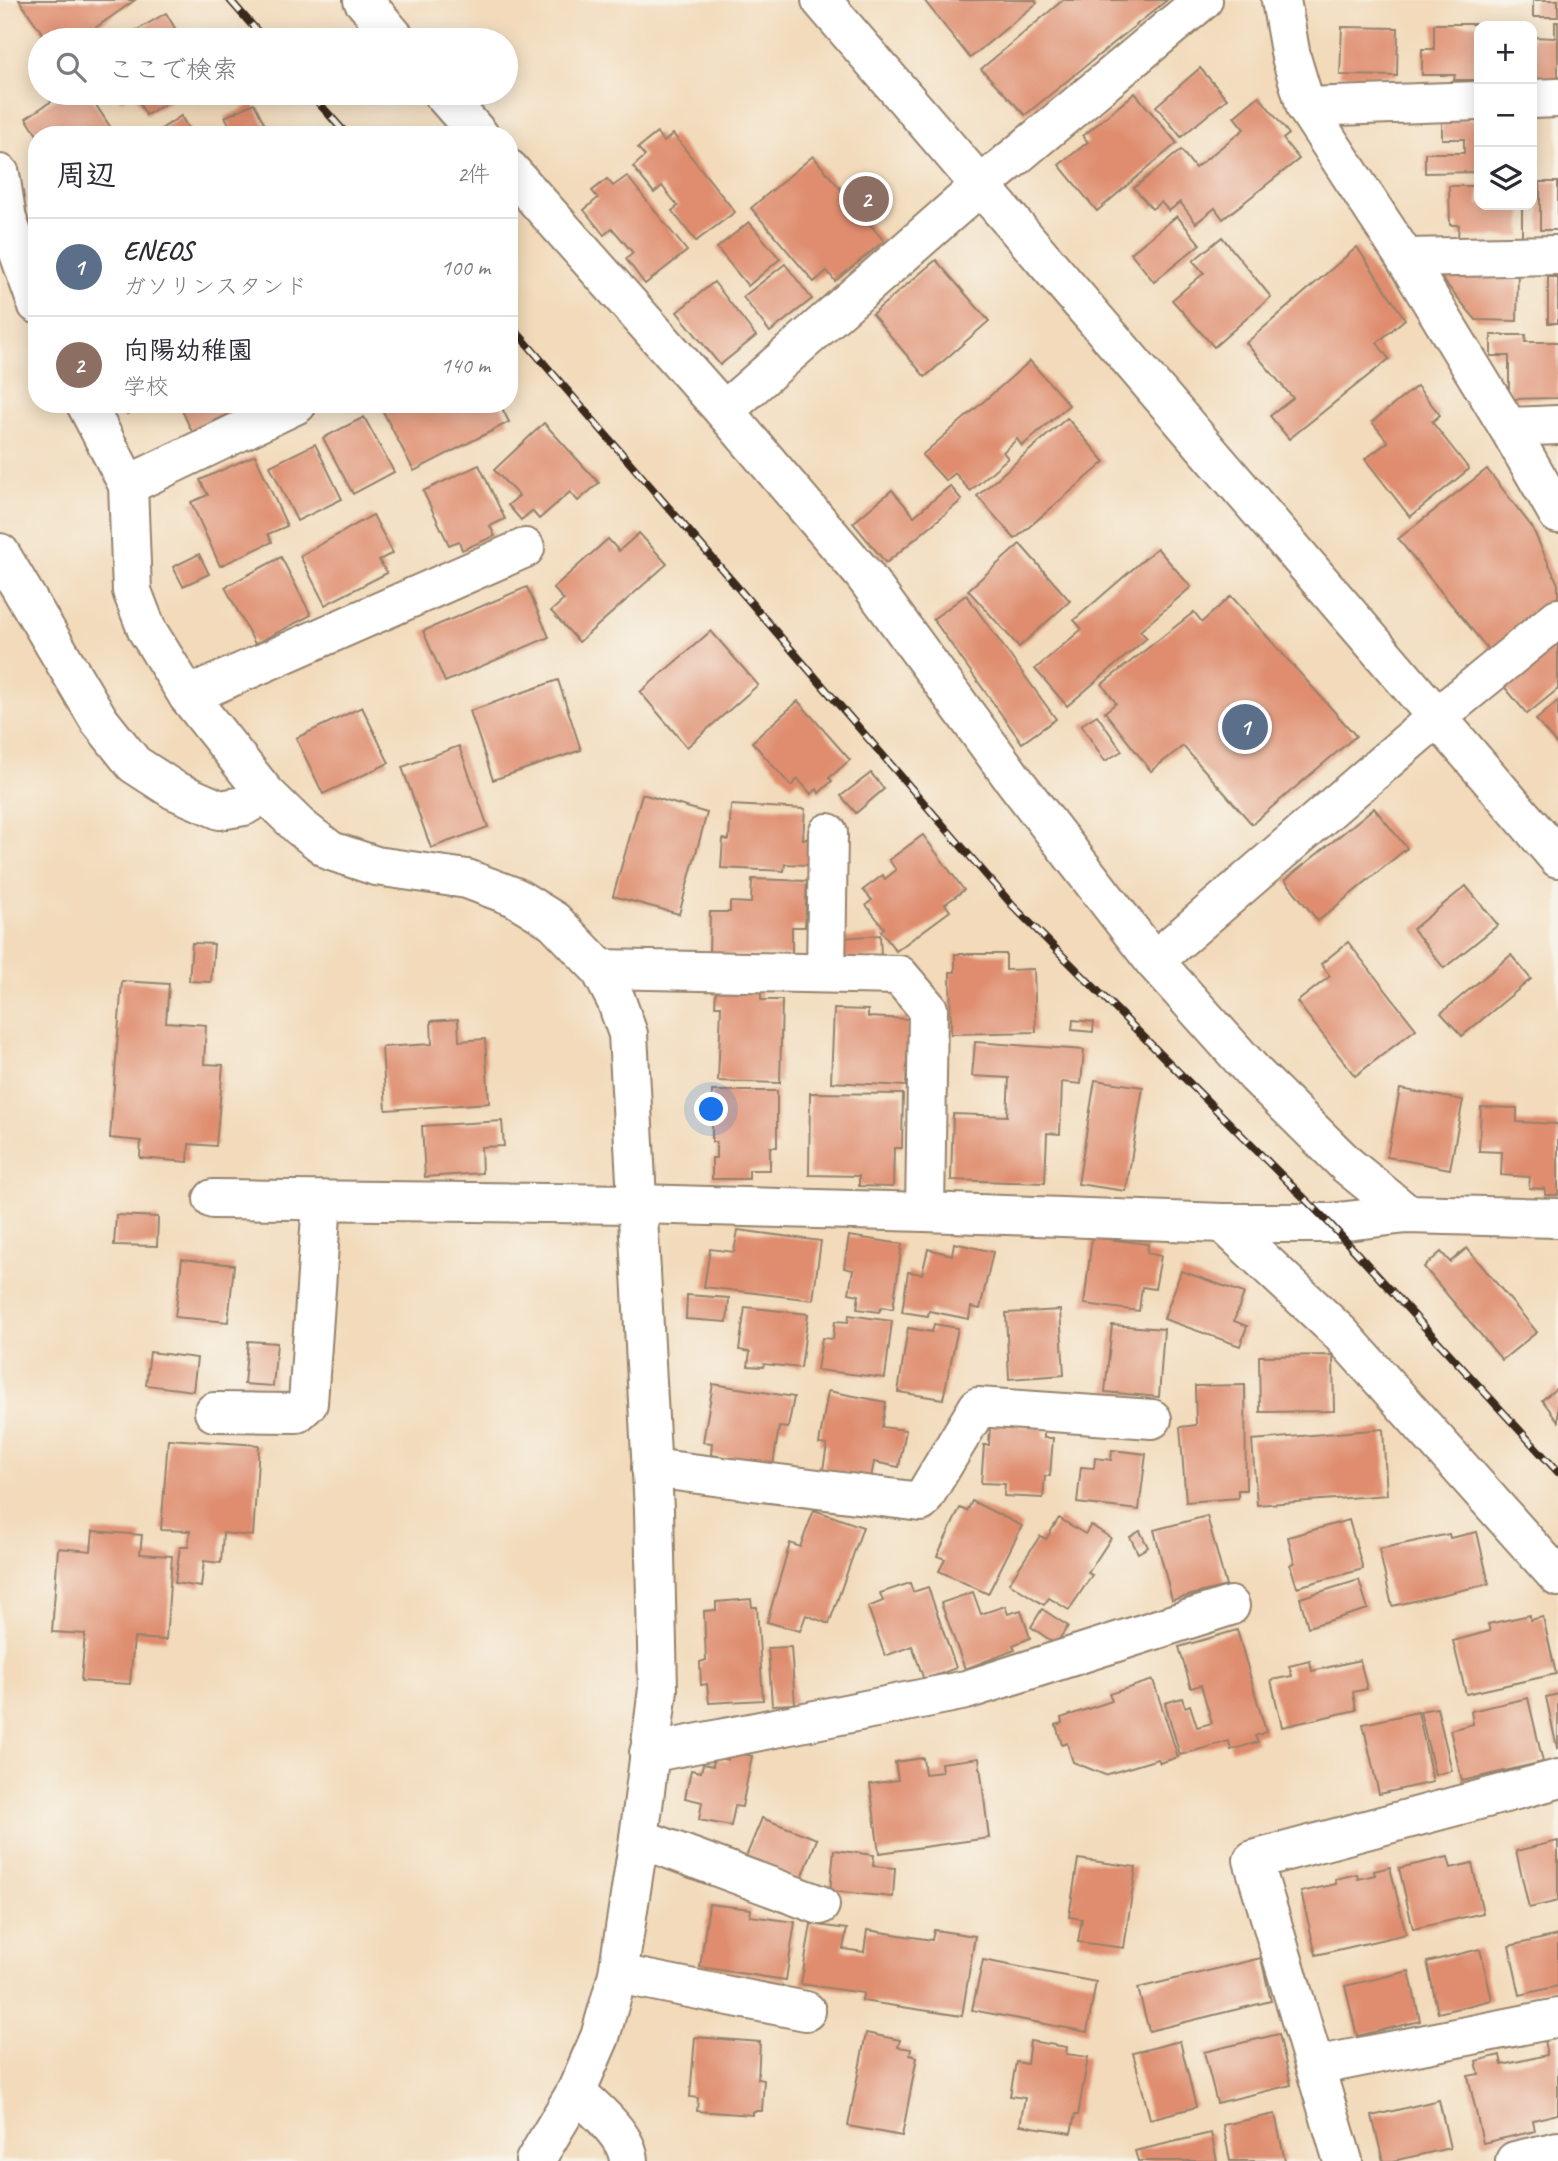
<!DOCTYPE html>
<html lang="ja">
<head>
<meta charset="utf-8">
<style>
	body { margin:0; font-family:Caveat,"Klee One",sans-serif; background:#f7f7f7; color:#2b2b33 }
	.controls { position:absolute; right:21px; top:21px; display:grid; overflow:hidden; border-radius:14px; box-shadow:0 4px 18px #0003 }
	.controls button { width:63px; height:63px; display:grid; place-items:center; padding:0; border:0; border-bottom:2px solid #e1e1e2; background:#fff; color:#2b2b33; font:35px sans-serif }
	.you { position:absolute; left:712px; top:1110px; width:24px; height:24px; margin:-18px; border:5px solid #fff; border-radius:50%; background:#1a73e8; box-shadow:0 0 0 10px #1a73e833 }
	.badge { display:grid; place-items:center; width:46px; height:46px; border-radius:50%; background:#c8321e; color:#fff; font-size:23px; font-weight:700 }
	.pin { position:absolute; translate:-50% -50%; border:4px solid #fff; box-shadow:0 2px 7px #0006 }
	.list { margin:0; padding:0; list-style:none }
	h2 { display:flex; justify-content:space-between; align-items:center; height:91px; margin:0; padding:0 28px; font-size:30px }
	h2 small { font-size:23px; font-weight:400; color:#7c7c81 }
	.list li { display:grid; grid-template-columns:46px 1fr auto; gap:21px; align-items:center; box-sizing:border-box; height:98px; padding:0 28px; border-top:2px solid #e1e1e2 }
	.list b { display:block; font-size:26px; white-space:nowrap }
	.list p { margin:0; font-size:23px; white-space:nowrap; color:#7c7c81 }
	.list em { font-size:23px; font-style:normal; color:#7c7c81 }
	.icon { flex:none; width:38px; height:38px; fill:none; stroke:currentColor; stroke-width:2; stroke-linecap:round; stroke-linejoin:round }
	.map { position:relative; flex:none; width:1558px; height:2161px; overflow:hidden }
	.search { position:absolute; background:#fff; box-shadow:0 4px 18px #0003; left:28px; top:28px; width:490px; height:77px; display:flex; align-items:center; gap:18px; box-sizing:border-box; padding:0 24px; border-radius:38px; color:#7c7c81; font-size:26px }
	.panel { position:absolute; background:#fff; box-shadow:0 4px 18px #0003; left:28px; top:126px; width:490px; height:287px; border-radius:28px }
	.map>svg:first-child { display:block }
</style>
</head>
<body>
<div class="map">
<svg width="1558" height="2161" viewBox="0 0 1558 2161">
	<rect width="100%" height="100%" fill="#f7f3e8"/>
	<filter id="ink" filterUnits="userSpaceOnUse"><feTurbulence type="fractalNoise" baseFrequency=".0143" numOctaves="2"/><feDisplacementMap in="SourceGraphic" scale="14" xChannelSelector="R" yChannelSelector="G"/><feConvolveMatrix kernelMatrix="1 2 1 2 8 2 1 2 1" color-interpolation-filters="sRGB"/></filter>
	<filter id="wash" filterUnits="userSpaceOnUse"><feTurbulence type="fractalNoise" baseFrequency=".00686" numOctaves="4" result="noise"/><feDisplacementMap in="SourceGraphic" scale="28" xChannelSelector="R" yChannelSelector="G"/><feGaussianBlur stdDeviation="1.57" result="paint"/><feColorMatrix in="noise" values="0 0 0 0 0 0 0 0 0 0 0 0 0 0 0 0 0 1.4 0 .05"/><feComposite in="paint" operator="in"/></filter>
	<g filter="url(#wash)">
		<rect width="100%" height="100%" fill="#f2daba"/>
		<g id="blocks">
			<g fill="#df8d6e">
				<polygon points="19,0 135,0 78,40 47,40"/>
				<polygon points="924,0 1035,0 1037,3 970,58"/>
				<polygon points="1063,0 1167,0 1025,115 981,69"/>
				<rect x="1533" y="0" width="25" height="17"/>
				<polygon points="166,13 182,40 120,40"/>
				<polygon points="1555,22 1558,22 1558,81 1532,81 1532,37 1555,38"/>
				<polygon points="1434,24 1479,24 1479,80 1454,80 1455,75 1422,75 1422,49 1434,49"/>
				<polygon points="1342,27 1398,28 1397,76 1340,75"/>
				<polygon points="1200,68 1227,99 1181,137 1156,106"/>
				<polygon points="64,93 88,93 111,128 101,135 37,135 26,118"/>
				<polygon points="116,93 184,93 146,115 134,93 121,101"/>
				<polygon points="1135,93 1177,143 1097,211 1059,165 1088,142 1083,136"/>
				<polygon points="1259,96 1289,134 1283,139 1299,159 1223,219 1215,208 1196,223 1180,202 1169,211 1161,202 1152,209 1134,188 1181,150 1195,168 1244,129 1234,117"/>
				<polygon points="254,103 270,135 218,135 231,127 225,117"/>
				<polygon points="181,116 192,135 152,135"/>
				<polygon points="1442,120 1479,120 1479,172 1425,173 1425,153 1464,153 1464,139 1442,139"/>
				<polygon points="657,133 664,142 673,134 735,212 696,241 672,211 678,206 662,186 654,193 633,167 645,156 638,148"/>
				<polygon points="813,156 884,241 835,281 827,271 814,282 751,208"/>
				<polygon points="627,176 687,251 645,284 626,259 633,253 612,228 604,235 584,210 598,198 592,191 607,179 613,186"/>
				<rect x="1540" y="182" width="18" height="48"/>
				<polygon points="1449,186 1479,186 1479,205 1522,205 1522,237 1458,237 1459,225 1450,225"/>
				<polygon points="1177,216 1200,244 1154,282 1131,253"/>
				<polygon points="749,222 780,259 748,286 717,248"/>
				<polygon points="1222,237 1271,297 1214,347 1172,300 1204,273 1193,261"/>
				<polygon points="1357,247 1405,319 1377,343 1389,359 1289,439 1270,416 1293,398 1246,343"/>
				<polygon points="936,260 989,321 925,377 872,314"/>
				<polygon points="785,264 812,299 770,332 743,297"/>
				<polygon points="1440,269 1518,269 1517,321 1476,320 1443,280"/>
				<rect x="1548" y="277" width="10" height="46"/>
				<polygon points="714,282 756,336 720,365 677,312"/>
				<polygon points="1491,335 1526,335 1525,342 1558,342 1558,398 1509,399 1509,356 1491,356"/>
				<polygon points="1030,361 1069,405 1022,446 1017,439 1003,452 1008,458 970,491 955,473 946,481 922,455"/>
				<polygon points="1417,386 1440,415 1432,422 1469,469 1410,517 1365,459 1388,442 1372,422"/>
				<polygon points="122,404 149,404 127,414"/>
				<polygon points="179,404 240,404 242,408 192,432"/>
				<polygon points="379,404 500,404 509,422 414,471"/>
				<polygon points="364,417 394,472 353,494 323,438"/>
				<polygon points="1067,418 1105,462 1015,539 977,496"/>
				<polygon points="544,423 599,483 578,501 570,492 539,519 532,511 521,520 508,505 519,496 494,470"/>
				<polygon points="315,444 342,499 297,521 270,466"/>
				<polygon points="255,455 287,526 268,534 272,542 220,566 191,502 208,495 200,480"/>
				<polygon points="479,465 505,519 490,526 495,536 462,550 459,541 449,545 423,491"/>
				<polygon points="1487,469 1532,527 1558,584 1558,598 1491,653 1398,539"/>
				<polygon points="950,486 962,500 886,563 853,523 892,490 914,516"/>
				<polygon points="373,515 393,553 379,560 387,573 325,605 300,556"/>
				<polygon points="639,533 667,564 579,642 551,611 564,600 553,588 608,539 619,551"/>
				<polygon points="1020,544 1070,601 1019,647 968,590"/>
				<polygon points="1157,548 1191,587 1140,631 1147,638 1067,706 1035,669 1082,629 1074,620"/>
				<polygon points="199,554 209,574 183,586 173,567"/>
				<polygon points="281,557 311,615 255,644 225,587"/>
				<polygon points="527,587 549,637 445,682 423,631"/>
				<polygon points="966,595 1056,719 1022,743 933,619"/>
				<polygon points="1231,596 1356,736 1252,824 1183,746 1151,771 1105,712 1116,703 1102,684 1194,612 1202,622"/>
				<polygon points="711,631 758,685 687,747 640,692"/>
				<polygon points="1558,637 1558,689 1527,714 1502,684"/>
				<polygon points="558,680 581,750 493,780 470,711"/>
				<polygon points="798,701 850,760 829,778 832,781 819,793 817,789 811,794 798,779 791,786 752,742"/>
				<polygon points="1558,701 1558,746 1536,720"/>
				<polygon points="362,707 389,763 323,794 296,738"/>
				<polygon points="1097,715 1122,751 1105,761 1081,725"/>
				<polygon points="459,746 488,827 431,848 402,767"/>
				<polygon points="871,773 884,789 856,813 841,796"/>
				<polygon points="642,794 707,813 679,914 613,896"/>
				<polygon points="731,805 805,809 803,839 810,839 809,865 785,864 784,871 721,868 723,839 729,840"/>
				<polygon points="1374,808 1407,848 1318,921 1285,880"/>
				<polygon points="923,835 964,890 945,904 950,911 896,951 881,931 884,928 866,905 872,900 863,890 883,875 885,879 896,870 889,860"/>
				<polygon points="752,879 807,881 805,927 792,927 792,956 709,954 710,912 730,912 730,902 751,903"/>
				<polygon points="1466,886 1498,925 1444,968 1413,929"/>
				<polygon points="880,935 881,957 843,960 842,938"/>
				<polygon points="1348,942 1416,1029 1355,1076 1297,1002 1330,976 1321,964"/>
				<polygon points="192,943 214,944 211,982 189,981"/>
				<polygon points="955,954 1006,954 1006,970 1034,969 1036,1032 951,1034 950,972 955,972"/>
				<polygon points="1511,955 1531,979 1462,1036 1441,1013"/>
				<polygon points="122,981 169,984 166,1022 206,1025 204,1064 223,1065 216,1146 189,1144 188,1162 140,1158 141,1141 110,1138"/>
				<polygon points="716,991 761,992 761,1000 782,1000 780,1083 718,1081 721,1006 715,1006"/>
				<polygon points="834,1009 868,1010 868,1017 909,1019 906,1086 831,1082"/>
				<polygon points="458,1019 459,1041 485,1039 489,1103 386,1110 382,1047 432,1044 431,1021"/>
				<polygon points="1073,1020 1094,1022 1093,1032 1072,1030"/>
				<polygon points="975,1042 1084,1050 1081,1084 1062,1082 1060,1134 1047,1133 1045,1183 951,1180 953,1114 1007,1116 1009,1078 972,1076"/>
				<polygon points="1095,1080 1143,1087 1126,1191 1078,1184"/>
				<polygon points="1400,1089 1463,1100 1450,1169 1387,1157"/>
				<polygon points="712,1091 777,1091 777,1147 770,1147 770,1170 749,1170 749,1179 712,1179 712,1158 716,1158 716,1142 712,1142"/>
				<polygon points="810,1093 903,1094 902,1148 894,1148 893,1187 859,1186 859,1176 809,1175"/>
				<polygon points="1481,1107 1517,1108 1517,1122 1558,1124 1558,1195 1545,1195 1545,1189 1529,1188 1530,1177 1501,1175 1502,1152 1479,1151"/>
				<polygon points="502,1121 504,1146 481,1147 482,1173 425,1177 422,1126"/>
				<polygon points="116,1215 158,1217 157,1246 114,1245"/>
				<polygon points="738,1230 821,1241 813,1300 704,1287 710,1249 734,1252"/>
				<polygon points="849,1236 902,1244 893,1309 882,1307 879,1312 857,1309 859,1295 849,1293 853,1270 844,1268"/>
				<polygon points="1092,1237 1148,1244 1147,1253 1161,1256 1155,1289 1142,1287 1139,1311 1084,1304"/>
				<polygon points="954,1243 993,1252 980,1309 971,1307 969,1319 929,1311 928,1316 902,1312 908,1272 922,1274 928,1249 952,1255"/>
				<polygon points="1467,1248 1537,1332 1502,1360 1424,1267 1441,1252 1450,1262"/>
				<polygon points="182,1259 234,1265 228,1322 175,1317"/>
				<polygon points="1181,1271 1244,1293 1234,1321 1247,1326 1240,1346 1164,1319"/>
				<polygon points="687,1295 729,1298 727,1322 686,1319"/>
				<polygon points="745,1307 808,1314 801,1368 764,1364 763,1367 748,1366 750,1352 739,1350"/>
				<polygon points="1060,1310 1064,1375 1009,1379 1006,1313"/>
				<polygon points="849,1315 892,1321 885,1378 817,1370 822,1338 833,1339 835,1321 848,1322"/>
				<polygon points="934,1324 958,1328 943,1399 898,1392 908,1328 932,1332"/>
				<polygon points="1112,1325 1164,1329 1159,1397 1105,1392"/>
				<polygon points="248,1341 277,1343 273,1386 244,1384"/>
				<polygon points="150,1352 197,1358 193,1391 146,1385"/>
				<polygon points="1333,1355 1334,1411 1260,1412 1259,1356"/>
				<polygon points="713,1384 794,1397 788,1428 779,1427 773,1465 711,1455 712,1443 703,1442"/>
				<polygon points="1245,1385 1246,1490 1238,1490 1238,1498 1186,1502 1180,1427 1196,1425 1195,1386"/>
				<polygon points="1558,1387 1558,1421 1542,1400"/>
				<polygon points="828,1391 886,1402 882,1427 906,1430 899,1467 874,1462 871,1478 823,1470 827,1445 819,1444"/>
				<polygon points="990,1424 1044,1428 1044,1438 1053,1438 1050,1476 1045,1476 1043,1498 1004,1496 1005,1484 981,1483 984,1445 989,1445"/>
				<polygon points="1383,1429 1387,1495 1257,1505 1252,1440"/>
				<polygon points="168,1439 259,1445 253,1536 223,1533 221,1563 204,1561 201,1587 175,1583 180,1547 188,1547 190,1531 161,1530"/>
				<polygon points="1112,1450 1146,1454 1139,1510 1077,1503 1081,1467 1094,1468 1095,1458 1111,1460"/>
				<polygon points="972,1501 1022,1526 988,1594 939,1571 945,1559 937,1556 960,1508 967,1511"/>
				<polygon points="814,1510 863,1527 829,1624 806,1615 800,1631 767,1622 790,1543 800,1547"/>
				<polygon points="1207,1516 1226,1586 1172,1600 1154,1530"/>
				<polygon points="1059,1518 1085,1534 1091,1525 1111,1538 1088,1573 1092,1575 1069,1610 1049,1598 1044,1605 1009,1583 1040,1536 1046,1539"/>
				<polygon points="1349,1520 1363,1569 1297,1587 1290,1565 1294,1562 1288,1537"/>
				<polygon points="93,1531 142,1535 140,1554 172,1556 166,1640 134,1638 130,1684 81,1681 85,1634 52,1632 58,1548 91,1551"/>
				<polygon points="1140,1531 1148,1547 1138,1553 1130,1537"/>
				<polygon points="1477,1532 1489,1584 1392,1606 1379,1549 1449,1534 1450,1538"/>
				<polygon points="1359,1580 1368,1609 1308,1627 1300,1598"/>
				<polygon points="910,1583 913,1592 928,1587 956,1668 924,1680 912,1646 885,1656 868,1607 883,1601 880,1593"/>
				<polygon points="973,1592 981,1614 1005,1606 1008,1614 1021,1610 1030,1638 1013,1645 1015,1650 965,1669 941,1603"/>
				<polygon points="751,1599 752,1607 757,1607 763,1700 709,1703 707,1684 701,1685 700,1662 706,1660 704,1611 716,1610 716,1602"/>
				<polygon points="1042,1609 1068,1626 1056,1644 1031,1627"/>
				<polygon points="1530,1615 1530,1620 1543,1617 1556,1674 1466,1694 1453,1641 1490,1631 1488,1624"/>
				<polygon points="1237,1630 1266,1732 1255,1736 1258,1742 1231,1750 1229,1741 1180,1755 1165,1703 1182,1698 1185,1707 1190,1705 1197,1727 1212,1723 1201,1685 1191,1688 1179,1647"/>
				<polygon points="791,1647 795,1704 772,1705 768,1648"/>
				<polygon points="1360,1660 1367,1689 1353,1692 1356,1710 1282,1727 1271,1680 1292,1676 1289,1666 1310,1661 1312,1671"/>
				<polygon points="1153,1680 1178,1757 1160,1763 1158,1759 1105,1775 1073,1762 1067,1743 1062,1745 1056,1725 1062,1723 1061,1718 1112,1701 1109,1694"/>
				<polygon points="1558,1694 1558,1747 1557,1748 1546,1697"/>
				<polygon points="1528,1698 1543,1762 1462,1781 1450,1730 1473,1724 1471,1711"/>
				<polygon points="1437,1708 1452,1771 1435,1775 1420,1711"/>
				<polygon points="1418,1712 1433,1782 1379,1794 1363,1724"/>
				<polygon points="730,1751 752,1756 742,1807 735,1806 731,1826 699,1820 702,1802 685,1798 691,1770 701,1772 703,1764 713,1766 714,1758 728,1760"/>
				<polygon points="923,1758 925,1774 942,1772 941,1763 979,1758 989,1838 879,1853 870,1784 898,1780 895,1762"/>
				<polygon points="762,1818 817,1839 801,1881 745,1859"/>
				<polygon points="1558,1841 1558,1901 1529,1908 1516,1851"/>
				<polygon points="834,1850 874,1855 873,1866 895,1868 893,1897 830,1891"/>
				<polygon points="1448,1857 1451,1868 1472,1863 1483,1913 1413,1929 1399,1868"/>
				<polygon points="1078,1859 1136,1867 1124,1948 1078,1942 1082,1919 1069,1917"/>
				<polygon points="1390,1867 1406,1934 1316,1955 1301,1892 1336,1884 1335,1879 1357,1874 1358,1879 1375,1875 1374,1871"/>
				<polygon points="709,1904 751,1909 750,1916 795,1922 786,1980 700,1967"/>
				<polygon points="811,1924 847,1929 843,1949 864,1952 867,1930 932,1940 934,1930 975,1936 962,2016 862,2001 863,1993 801,1984"/>
				<polygon points="1558,1935 1558,1986 1520,1995 1509,1946"/>
				<polygon points="1480,1949 1492,2000 1438,2013 1427,1962"/>
				<polygon points="1261,1958 1271,2001 1149,2031 1138,1988"/>
				<polygon points="983,1960 1096,1982 1087,2032 972,2010"/>
				<polygon points="1409,1971 1420,2021 1357,2036 1345,1986"/>
				<polygon points="866,2033 900,2040 898,2047 911,2049 910,2055 917,2057 902,2136 848,2126"/>
				<polygon points="1279,2034 1291,2085 1217,2103 1204,2052"/>
				<polygon points="695,2037 760,2042 758,2079 764,2080 762,2111 753,2111 753,2115 697,2111 698,2098 690,2097"/>
				<polygon points="1558,2037 1558,2114 1533,2120 1535,2131 1483,2143 1468,2076 1479,2074 1476,2061 1500,2055 1502,2065 1547,2055 1544,2040"/>
				<polygon points="1030,2041 1067,2047 1066,2054 1088,2057 1078,2115 1075,2115 1071,2133 1020,2125 1025,2098 1010,2096 1016,2062 1027,2064"/>
				<polygon points="1180,2041 1196,2107 1150,2119 1133,2053"/>
				<polygon points="1439,2100 1450,2148 1393,2161 1383,2161 1372,2116"/>
				<polygon points="1275,2114 1285,2161 1230,2161 1223,2125"/>
				<polygon points="1211,2133 1217,2161 1138,2161 1135,2151"/>
			</g>
		</g>
	</g>
	<g filter="url(#ink)">
		<use href="#blocks" fill-opacity="0" stroke="#96826c" stroke-width="2"/>
		<g fill="none" stroke-linecap="round" stroke-linejoin="round">
			<defs>
				<g id="minor">
					<polyline points="363,0 397,40"/>
					<polyline points="1281,0 1291,57 1306,107 1405,258 1508,427 1558,514"/>
					<polyline points="442,93 479,135"/>
					<polyline points="1532,99 1558,98"/>
					<polyline points="1306,107 1479,101"/>
					<polyline points="509,169 724,411 864,575 1011,776 1154,961 1256,1075 1347,1165 1407,1214"/>
					<polyline points="1405,258 1558,255"/>
					<polyline points="724,411 980,186 1203,0"/>
					<polyline points="1508,427 1558,425"/>
					<polyline points="128,485 297,404"/>
					<polyline points="0,553 99,720 134,764 174,790 220,810 244,806 265,793"/>
					<polyline points="188,696 525,548"/>
					<polyline points="1154,961 1437,717 1558,618"/>
					<polyline points="600,969 899,975 928,1009 925,1212"/>
					<polyline points="826,973 828,833"/>
					<polyline points="213,1199 638,1204 925,1212 1223,1223 1329,1223 1407,1214 1558,1218"/>
					<polyline points="1223,1223 1340,1333 1558,1577"/>
					<polyline points="214,1412 297,1413 308,1403 322,1201"/>
					<polyline points="651,1468 921,1502 978,1407 1152,1419"/>
					<polyline points="649,1753 966,1690 1230,1606"/>
					<polyline points="639,1838 820,1905"/>
					<polyline points="618,1974 806,2011"/>
					<polyline points="1315,2066 1558,2018"/>
					<polyline points="1343,2161 1253,1860 1558,1779"/>
					<polyline points="1515,2161 1558,2151"/>
				</g>
				<g id="tertiary">
					<polyline points="821,0 1558,858"/>
					<polyline points="0,174 7,219 37,304"/>
					<path d="M86,404L128,485L132,591L147,630L188,696L265,793L300,827L331,851L376,866L467,879L515,897L554,921L600,969L616,1000L628,1034L654,1510L658,1689L639,1838L618,1974L600,2037L576,2092C594,2108 628,2136 629,2161"/>
					<polyline points="535,2161 576,2092"/>
				</g>
			</defs>
			<use href="#minor" stroke="#96826c" stroke-width="42"/>
			<use href="#tertiary" stroke="#96826c" stroke-width="42"/>
			<use href="#minor" stroke="#fff" stroke-width="38"/>
			<use href="#tertiary" stroke="#fff" stroke-width="38"/>
			<defs>
				<g id="rail">
					<polyline points="230,0 265,40"/>
					<polyline points="310,93 347,135"/>
					<polyline points="509,323 1013,906 1329,1223 1558,1472"/>
				</g>
			</defs>
			<use href="#rail" stroke="#3b2a1e" stroke-width="8"/>
			<use href="#rail" stroke="#f7f3e8" stroke-width="5" stroke-dasharray="16" stroke-linecap="butt"/>
		</g>
	</g>
</svg>
<div class="controls">
<button>+</button>
<button>−</button>
<button><svg class="icon" aria-label="layers" viewBox="0 0 24 24"><path d="M12 4l9 5-9 5-9-5zM3 14l9 5 9-5"/></svg></button>
</div>
<div class="you"></div>
<div class="pin badge" style="left:1245px;top:727px;background:#5c6f8a">1</div>
<div class="pin badge" style="left:866px;top:199px;background:#8d6e63">2</div>
<div class="search"><svg class="icon" aria-label="search" viewBox="0 0 24 24"><circle cx="10" cy="10" r="6"/><path d="M15 15l6 6"/></svg>ここで検索</div>
<section class="panel">
<h2>周辺<small>2件</small></h2>
<ul class="list">
<li><span class="badge" style="background:#5c6f8a">1</span><div><b>ENEOS</b><p>ガソリンスタンド</p></div><em>100 m</em></li>
<li><span class="badge" style="background:#8d6e63">2</span><div><b>向陽幼稚園</b><p>学校</p></div><em>140 m</em></li>
</ul>
</section>
</div>
</body>
</html>
